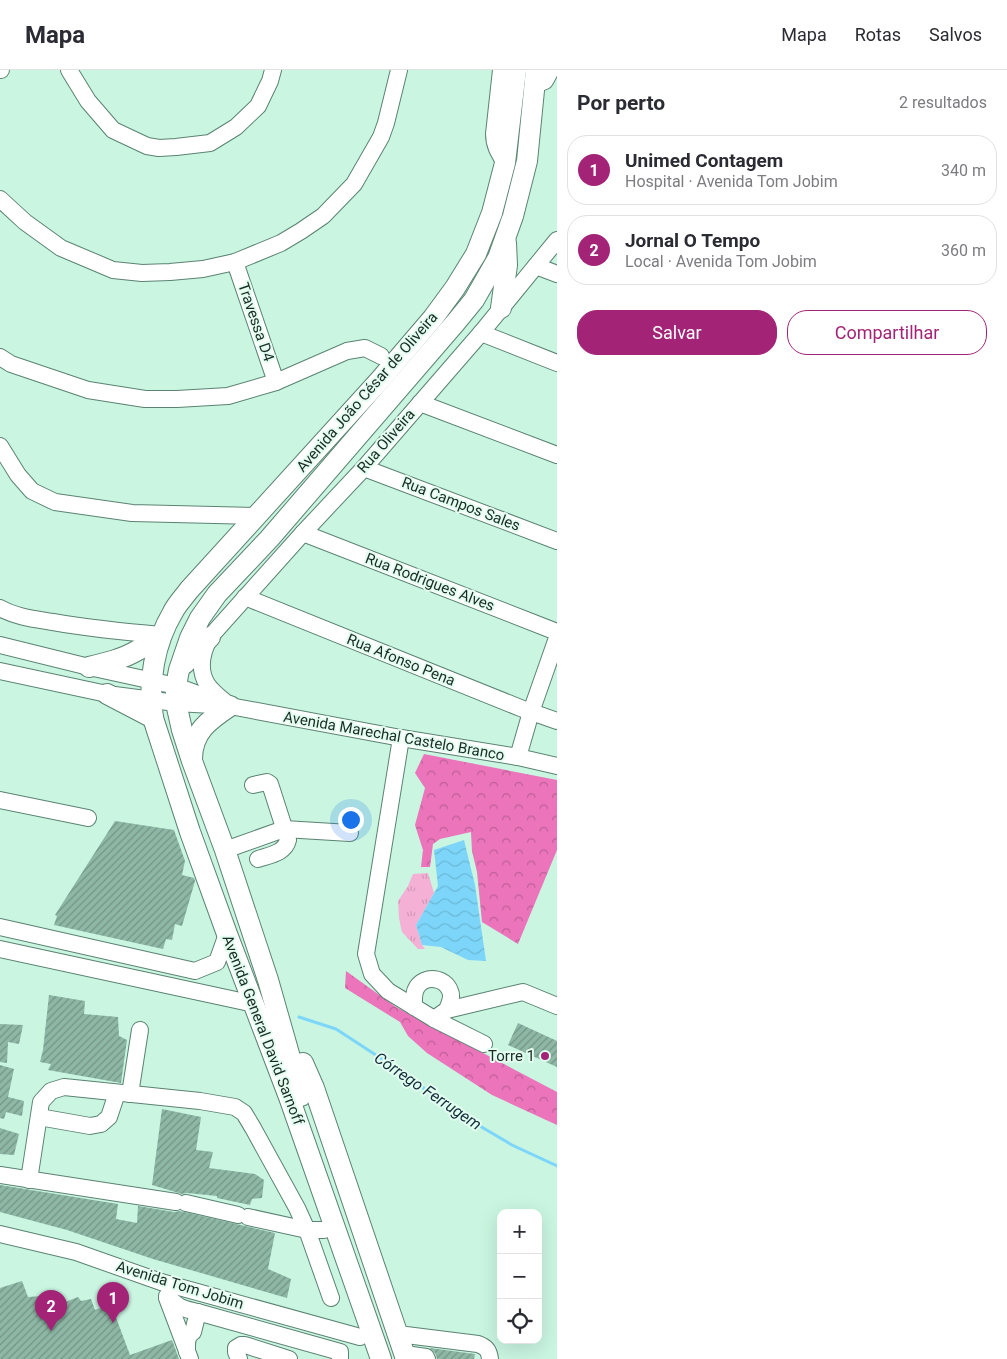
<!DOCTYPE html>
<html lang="pt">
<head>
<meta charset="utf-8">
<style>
	body { margin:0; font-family:Roboto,sans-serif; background:#f2f2f3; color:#2b2b33 }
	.controls { position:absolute; right:15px; bottom:15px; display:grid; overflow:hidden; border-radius:10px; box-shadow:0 5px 20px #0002 }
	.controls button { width:45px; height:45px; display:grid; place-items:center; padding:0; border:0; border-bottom:1px solid #e1e1e2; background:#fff; color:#2b2b33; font:25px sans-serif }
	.you { position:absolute; left:350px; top:749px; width:18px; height:18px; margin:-12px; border:4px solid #fff; border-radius:50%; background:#1a73e8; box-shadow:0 0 0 8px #1a73e833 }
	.badge { display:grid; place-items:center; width:32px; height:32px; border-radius:50%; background:#a32476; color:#fff; font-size:16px; font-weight:700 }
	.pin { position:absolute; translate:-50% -41px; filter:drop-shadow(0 1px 2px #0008) }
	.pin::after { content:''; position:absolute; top:26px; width:18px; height:15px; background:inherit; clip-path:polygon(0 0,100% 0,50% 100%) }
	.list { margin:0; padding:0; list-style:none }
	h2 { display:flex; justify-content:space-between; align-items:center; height:65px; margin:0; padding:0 20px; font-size:21px }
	h2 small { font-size:16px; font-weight:400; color:#7c7c81 }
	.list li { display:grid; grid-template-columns:32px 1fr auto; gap:15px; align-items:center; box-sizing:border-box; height:70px; margin:0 10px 10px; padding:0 10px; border:1px solid #e1e1e2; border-radius:20px }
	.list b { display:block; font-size:19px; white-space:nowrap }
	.list p { margin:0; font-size:16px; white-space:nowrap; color:#7c7c81 }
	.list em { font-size:16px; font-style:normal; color:#7c7c81 }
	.actions { display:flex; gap:10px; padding:15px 20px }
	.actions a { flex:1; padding:11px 0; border:1px solid #a32476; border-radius:20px; text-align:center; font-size:18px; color:#a32476 }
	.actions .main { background:#a32476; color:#fff }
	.icon { flex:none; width:28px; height:28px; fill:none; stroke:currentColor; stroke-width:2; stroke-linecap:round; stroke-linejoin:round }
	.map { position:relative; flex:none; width:557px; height:1289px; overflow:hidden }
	header { display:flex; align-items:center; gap:30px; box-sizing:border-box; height:70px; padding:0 25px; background:#fff; border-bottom:1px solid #e1e1e2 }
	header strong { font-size:24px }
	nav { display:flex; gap:28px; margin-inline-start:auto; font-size:18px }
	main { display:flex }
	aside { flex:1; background:#fff }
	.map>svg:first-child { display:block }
</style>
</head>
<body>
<header>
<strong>Mapa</strong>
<nav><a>Mapa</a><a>Rotas</a><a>Salvos</a></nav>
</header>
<main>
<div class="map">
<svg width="557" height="1289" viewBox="0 0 557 1289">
	<defs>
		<pattern id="grass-tufts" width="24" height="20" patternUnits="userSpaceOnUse" patternTransform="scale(1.25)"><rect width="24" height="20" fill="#f5b0d5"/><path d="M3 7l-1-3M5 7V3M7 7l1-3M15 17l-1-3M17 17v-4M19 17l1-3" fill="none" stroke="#d198b7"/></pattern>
		<pattern id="forest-crowns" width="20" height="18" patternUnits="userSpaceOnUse" patternTransform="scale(1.25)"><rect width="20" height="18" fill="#eb74ba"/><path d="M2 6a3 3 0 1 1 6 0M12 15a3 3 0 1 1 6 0" fill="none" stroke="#be5f97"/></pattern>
		<pattern id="water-waves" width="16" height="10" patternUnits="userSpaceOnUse" patternTransform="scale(1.25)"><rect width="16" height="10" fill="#7dd6fa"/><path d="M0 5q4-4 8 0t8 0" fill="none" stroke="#6bb8d6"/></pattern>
		<pattern id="building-hatch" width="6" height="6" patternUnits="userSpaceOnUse" patternTransform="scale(1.25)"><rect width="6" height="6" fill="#8eb7a5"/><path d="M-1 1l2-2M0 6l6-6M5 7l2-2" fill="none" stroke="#739586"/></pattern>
	</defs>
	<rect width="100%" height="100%" fill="#c9f5e1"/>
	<polygon fill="url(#grass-tufts)" points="428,803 434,823 416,855 422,875 425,879 418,879 402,862 399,848 398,831 408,816 413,804"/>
	<g fill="url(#forest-crowns)">
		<polygon points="424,684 557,710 557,780 518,874 482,852 477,802 472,781 471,762 440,769 433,774 430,797 421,797 423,780 415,755 425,718 415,703"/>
		<polygon points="346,901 396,937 557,1022 557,1055 492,1025 427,983 408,966 400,952 345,918"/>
	</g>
	<polygon fill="url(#water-waves)" points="464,770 475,815 486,891 468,890 441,877 422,875 416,855 438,816 434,780"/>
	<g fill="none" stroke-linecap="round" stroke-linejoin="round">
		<polyline stroke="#7dd6fa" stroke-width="3" points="299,947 336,959 405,1004 451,1039 512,1075 557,1096"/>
	</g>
	<g fill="url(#building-hatch)">
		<polygon points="115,751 174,760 185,791 182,805 194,808 195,811 182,856 175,854 172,870 166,869 163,879 54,855 57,846 55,845"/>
		<polygon points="49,925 85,931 84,944 118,947 119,966 127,970 121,1013 48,1000 51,994 40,992 43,980"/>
		<polygon points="518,953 557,971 557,997 508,975"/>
		<polygon points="0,954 23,955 19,974 8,972 7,993 0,992"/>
		<polygon points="0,995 14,999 8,1027 24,1031 22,1046 6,1042 4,1049 0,1048"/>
		<polygon points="162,1039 201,1047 196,1080 213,1082 209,1098 255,1104 264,1110 262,1128 252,1129 250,1135 217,1128 217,1126 187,1123 182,1124 152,1115"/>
		<polygon points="0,1058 19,1064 14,1085 0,1084"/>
		<polygon points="0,1115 118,1134 116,1149 137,1153 138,1136 174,1142 180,1141 275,1163 268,1199 291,1209 287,1228 153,1189 67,1160 0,1142"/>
		<polygon points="22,1211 28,1227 56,1225 60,1234 78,1227 81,1231 91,1229 95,1240 111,1234 130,1285 172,1270 179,1289 0,1289 0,1218"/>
		<polygon points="430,1278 475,1284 474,1289 437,1289 435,1283"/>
	</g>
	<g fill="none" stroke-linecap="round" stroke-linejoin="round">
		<defs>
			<g id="minor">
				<polyline points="0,0 1,0"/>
				<polyline points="69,0 88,31 113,60 147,76 159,78 176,77 210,73 236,57 258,36 270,11 273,0"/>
				<path d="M501,0L494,64C494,76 499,83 505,93"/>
				<polyline points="535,15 545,11 551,0"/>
				<polyline points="0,129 25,152 61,178 113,200 142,203 170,202 203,199 235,192 281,173 301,161 323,146 354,114 381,67 386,53 399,0"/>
				<polyline points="235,192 276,312"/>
				<polyline points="536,196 557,204"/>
				<polyline points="481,263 557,293"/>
				<polyline points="0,287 11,294 88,320 145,329 177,329 228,326 276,312 347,281 365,278 381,286"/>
				<polyline points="420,333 557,385"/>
				<polyline points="0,376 18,405 32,421 55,432 132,443 257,446"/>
				<polyline points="364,398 557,471"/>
				<polyline points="303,463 557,562"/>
				<polyline points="245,527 523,639 557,651"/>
				<path d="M0,538C16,547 35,549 53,552C88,558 125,562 161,565"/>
				<polyline points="0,575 89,597 176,616 214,630"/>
				<polyline points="0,601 107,624 176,633 230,636 401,668 518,687 557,696"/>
				<path d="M230,636C223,630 212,622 207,614C198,599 202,582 210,567L303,463L364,398L481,263L557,170"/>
				<polyline points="401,668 366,884 372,904 388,921 434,949 484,974"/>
				<polyline points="518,687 531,642 557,568"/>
				<path d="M253,715L267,712L270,714L288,770C285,783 270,785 258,789"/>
				<polyline points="0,730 88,748"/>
				<polyline points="225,780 284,759 350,763"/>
				<polyline points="0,857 195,901 217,892 227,864"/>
				<polyline points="0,879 245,932"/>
				<path d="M414,937C414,930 413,923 417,917C425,905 445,907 450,921C453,927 449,934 447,940"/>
				<polyline points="434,949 447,940 523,922 557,936"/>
				<polyline points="130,1024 140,960"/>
				<polyline points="39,1047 90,1056 101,1054 109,1047 117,1023"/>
				<polyline points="0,1105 176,1132"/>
				<polyline points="29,1110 41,1032 51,1021 64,1017 200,1031 235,1037 244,1043 253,1058 297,1138 307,1160 324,1160"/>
				<polyline points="186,1133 238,1145"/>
				<polyline points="248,1147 307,1160 331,1228"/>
				<polyline points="0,1164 76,1182 161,1212 360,1267"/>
				<path d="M167,1226C181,1240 183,1238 201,1243L340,1282V1289"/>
				<polyline points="167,1228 190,1289"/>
				<path d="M398,1264L478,1274C486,1277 489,1280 490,1289"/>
				<path d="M187,1282C187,1274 186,1266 193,1262L198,1242"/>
				<polyline points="405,1284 426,1287 427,1289"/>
				<polyline points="239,1289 236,1282 236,1278 241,1275 245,1275 289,1289"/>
			</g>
			<g id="major">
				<polyline points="501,238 507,195 506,173"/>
				<polyline points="184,594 210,567"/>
				<path d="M89,597C106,593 123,589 138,580C146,576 154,570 161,565"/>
				<polyline points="107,624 153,648"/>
				<path d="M192,689C192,662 209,650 230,636"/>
				<polyline points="303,993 314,1018 406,1289"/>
				<polyline points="301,1026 268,910 225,780 192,691 182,660 176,633 176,616 179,600 190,568 200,548 217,524 269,469 456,252 474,230 498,188 513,146 527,91 536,0"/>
				<path d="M381,1289L289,1027L227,864L190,762L153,648C148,612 154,574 173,542C177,534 184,527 189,520L380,310L433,248L455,218L476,184L492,143L505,93L516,0"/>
			</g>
		</defs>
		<use href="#minor" stroke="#5b8372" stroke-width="18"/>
		<use href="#major" stroke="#5b8372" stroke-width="22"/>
		<use href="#minor" stroke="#fff" stroke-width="16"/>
		<use href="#major" stroke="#fff" stroke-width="20"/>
	</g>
	<circle fill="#a32476" stroke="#e4fdf1" stroke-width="2" cx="545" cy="986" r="5"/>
	<g text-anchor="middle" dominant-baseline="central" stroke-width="4" stroke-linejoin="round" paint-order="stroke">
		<g font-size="15" fill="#1b2c25" stroke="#e4fdf1">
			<text transform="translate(256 252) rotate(71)">Travessa D4</text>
			<text transform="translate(367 322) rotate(-49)">Avenida João César de Oliveira</text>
			<text transform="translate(386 371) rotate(-49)">Rua Oliveira</text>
			<text transform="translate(461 434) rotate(21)">Rua Campos Sales</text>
			<text transform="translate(430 512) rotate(21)">Rua Rodrigues Alves</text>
			<text transform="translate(401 590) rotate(22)">Rua Afonso Pena</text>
			<text transform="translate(394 666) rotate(10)">Avenida Marechal Castelo Branco</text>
			<text transform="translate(263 960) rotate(69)">Avenida General David Sarnoff</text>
			<text transform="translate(180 1215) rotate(17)">Avenida Tom Jobim</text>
		</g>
		<g font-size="15" fill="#1b2c25" stroke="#e4fdf1" text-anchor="end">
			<text x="535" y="986">Torre 1</text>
		</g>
		<g font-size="16" font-style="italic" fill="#122e39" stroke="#e4fdf1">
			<text transform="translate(428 1021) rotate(34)">Córrego Ferrugem</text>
		</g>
	</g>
</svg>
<div class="controls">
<button>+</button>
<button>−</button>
<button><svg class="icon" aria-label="locate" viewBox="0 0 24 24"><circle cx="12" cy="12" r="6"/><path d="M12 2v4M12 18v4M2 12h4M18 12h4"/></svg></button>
</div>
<div class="you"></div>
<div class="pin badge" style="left:113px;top:1253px">1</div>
<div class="pin badge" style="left:51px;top:1261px">2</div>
</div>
<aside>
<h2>Por perto<small>2 resultados</small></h2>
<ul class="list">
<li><span class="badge">1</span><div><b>Unimed Contagem</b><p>Hospital · Avenida Tom Jobim</p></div><em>340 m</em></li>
<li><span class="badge">2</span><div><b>Jornal O Tempo</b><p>Local · Avenida Tom Jobim</p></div><em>360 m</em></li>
</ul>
<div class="actions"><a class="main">Salvar</a><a>Compartilhar</a></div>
</aside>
</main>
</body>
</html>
